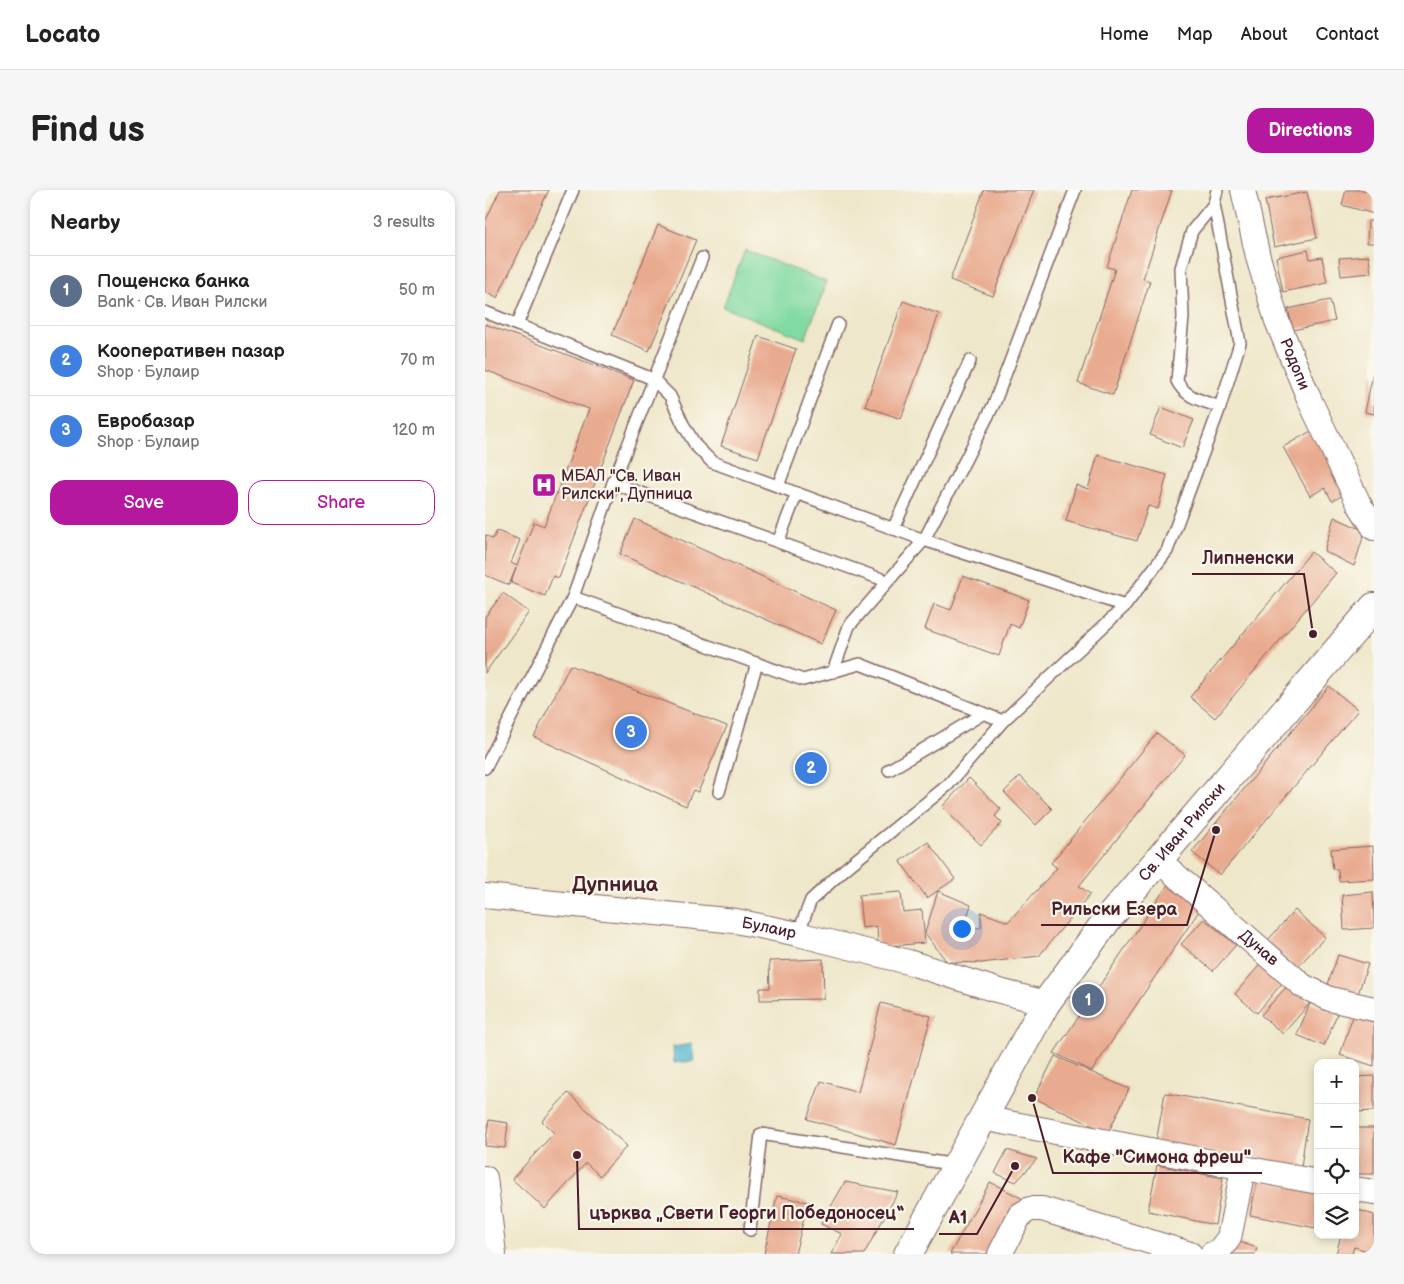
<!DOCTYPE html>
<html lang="en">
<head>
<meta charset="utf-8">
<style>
	body { margin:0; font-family:"Balsamiq Sans",sans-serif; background:#f6f6f6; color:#222 }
	.controls { position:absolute; right:15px; bottom:15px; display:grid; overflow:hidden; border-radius:10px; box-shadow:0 2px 8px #0003 }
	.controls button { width:45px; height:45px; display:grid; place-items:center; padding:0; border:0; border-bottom:1px solid #e0e0e0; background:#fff; color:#222; font:25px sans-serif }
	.you { position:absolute; left:476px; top:738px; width:18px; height:18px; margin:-12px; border:4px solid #fff; border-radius:50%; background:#1a73e8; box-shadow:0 0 0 8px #1a73e833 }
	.badge { display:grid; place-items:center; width:32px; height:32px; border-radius:50%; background:#b5179e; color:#fff; font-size:16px; font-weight:700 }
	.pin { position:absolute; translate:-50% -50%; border:2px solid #fff; box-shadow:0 1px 5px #0006 }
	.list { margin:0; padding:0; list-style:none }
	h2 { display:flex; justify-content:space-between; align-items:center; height:65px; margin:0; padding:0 20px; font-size:21px }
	h2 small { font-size:16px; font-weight:400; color:#767676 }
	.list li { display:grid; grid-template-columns:32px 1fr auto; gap:15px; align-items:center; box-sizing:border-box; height:70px; padding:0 20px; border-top:1px solid #e0e0e0 }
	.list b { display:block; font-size:19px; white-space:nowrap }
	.list p { margin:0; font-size:16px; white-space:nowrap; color:#767676 }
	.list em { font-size:16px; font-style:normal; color:#767676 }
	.actions { display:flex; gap:10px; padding:15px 20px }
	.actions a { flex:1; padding:11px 0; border:1px solid #b5179e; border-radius:15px; text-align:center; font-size:18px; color:#b5179e }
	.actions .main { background:#b5179e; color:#fff }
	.icon { flex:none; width:28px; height:28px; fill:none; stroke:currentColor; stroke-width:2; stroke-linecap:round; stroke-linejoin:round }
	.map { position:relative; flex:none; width:889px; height:1064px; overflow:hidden; border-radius:15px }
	header { display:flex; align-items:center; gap:30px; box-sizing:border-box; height:70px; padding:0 25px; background:#fff; border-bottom:1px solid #e0e0e0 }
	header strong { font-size:24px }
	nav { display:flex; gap:28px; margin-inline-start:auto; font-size:18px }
	.intro { display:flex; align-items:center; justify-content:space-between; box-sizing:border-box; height:120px; padding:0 30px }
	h1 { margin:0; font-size:35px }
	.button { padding:12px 22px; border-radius:15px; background:#b5179e; color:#fff; font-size:18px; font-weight:700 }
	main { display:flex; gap:30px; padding:0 30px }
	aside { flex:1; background:#fff; border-radius:15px; box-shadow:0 2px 8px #0003 }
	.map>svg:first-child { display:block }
</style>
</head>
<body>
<header>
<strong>Locato</strong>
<nav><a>Home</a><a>Map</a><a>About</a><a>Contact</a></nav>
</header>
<div class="intro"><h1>Find us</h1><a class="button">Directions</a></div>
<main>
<aside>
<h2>Nearby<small>3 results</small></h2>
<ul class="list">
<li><span class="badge" style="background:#5c6f8a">1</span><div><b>Пощенска банка</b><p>Bank · Св. Иван Рилски</p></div><em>50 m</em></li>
<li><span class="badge" style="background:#3f7fe0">2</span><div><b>Кооперативен пазар</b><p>Shop · Булаир</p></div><em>70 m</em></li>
<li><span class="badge" style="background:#3f7fe0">3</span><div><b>Евробазар</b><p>Shop · Булаир</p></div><em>120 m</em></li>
</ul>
<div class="actions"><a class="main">Save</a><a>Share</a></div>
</aside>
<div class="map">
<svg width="889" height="1064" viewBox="0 0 889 1064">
	<rect width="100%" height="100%" fill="#fbf7ec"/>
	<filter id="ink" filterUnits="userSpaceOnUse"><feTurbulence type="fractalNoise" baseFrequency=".02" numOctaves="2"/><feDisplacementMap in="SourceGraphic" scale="10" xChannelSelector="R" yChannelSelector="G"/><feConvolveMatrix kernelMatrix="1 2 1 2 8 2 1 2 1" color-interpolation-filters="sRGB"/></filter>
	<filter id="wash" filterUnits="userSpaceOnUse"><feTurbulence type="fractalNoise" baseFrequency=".0096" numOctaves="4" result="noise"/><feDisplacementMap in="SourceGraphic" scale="20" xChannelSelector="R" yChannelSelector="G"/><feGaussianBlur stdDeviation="1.12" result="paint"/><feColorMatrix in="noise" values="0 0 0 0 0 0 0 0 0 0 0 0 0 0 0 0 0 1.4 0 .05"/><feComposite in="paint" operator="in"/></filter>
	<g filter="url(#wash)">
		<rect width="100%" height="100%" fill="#eee7ca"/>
		<polygon fill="#80daa1" stroke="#657c66" points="260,60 342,92 320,149 238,117"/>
		<polygon fill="#51b7cf" stroke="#4e6b7d" points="207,854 209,871 189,873 188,857"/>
		<g id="blocks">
			<g fill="#e9ab90">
				<polygon points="15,0 64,0 12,108 0,102 0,32"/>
				<polygon points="499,0 549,0 508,106 465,90"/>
				<polygon points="647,0 687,0 658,89 665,91 628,205 593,193 630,79 622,77"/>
				<polygon points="861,0 889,0 889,24 857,15"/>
				<polygon points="822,2 832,48 789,57 780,10"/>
				<polygon points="883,31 889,31 889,53 882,53"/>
				<polygon points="173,35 211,50 164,161 127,145"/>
				<polygon points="823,60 825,69 837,67 842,93 798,102 791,67"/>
				<polygon points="884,66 886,83 856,86 854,68"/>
				<polygon points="845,110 850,131 808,140 803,119"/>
				<polygon points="418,111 454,124 416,229 380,216"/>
				<polygon points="0,134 149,190 74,388 68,386 60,406 26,393 31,378 24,395 0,385 0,345 8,349 12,341 35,350 26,373 32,376 49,332 59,336 104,219 0,180"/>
				<polygon points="273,146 311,159 273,268 236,256"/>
				<polygon points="888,183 889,183 889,224 880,222"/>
				<polygon points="676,217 709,230 697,258 665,245"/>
				<polygon points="828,240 862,303 847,311 840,298 825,306 798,257"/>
				<polygon points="613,265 682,285 673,319 663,316 652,351 581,331 591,295 603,299"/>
				<polygon points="849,327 880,341 869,376 839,361"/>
				<polygon points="150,329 351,420 336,454 135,364"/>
				<polygon points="826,362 851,383 730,528 705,507"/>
				<polygon points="478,386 544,410 534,438 525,434 514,466 440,439 449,414 466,420"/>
				<polygon points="18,403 44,422 0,483 0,427"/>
				<polygon points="85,475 242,536 213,602 208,600 201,616 49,547"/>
				<polygon points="844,496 873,520 735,685 707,662"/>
				<polygon points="672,543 700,565 594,696 605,704 554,766 496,773 462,772 440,743 453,701 486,715 479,737 496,738 496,722 523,732 572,678 566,673"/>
				<polygon points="535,586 567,619 551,635 519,602"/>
				<polygon points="484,588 516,619 510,626 517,633 496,655 457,617"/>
				<polygon points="443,652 470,689 442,708 415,671"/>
				<polygon points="888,656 889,689 854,691 853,679 848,679 846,659"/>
				<polygon points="688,687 720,712 607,881 569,863"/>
				<polygon points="416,702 418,722 437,720 440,753 393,757 392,736 377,738 374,705"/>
				<polygon points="888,702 889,738 859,740 857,705"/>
				<polygon points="810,720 840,747 812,778 782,751"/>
				<polygon points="719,729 751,755 728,781 696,754"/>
				<polygon points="853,765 883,774 872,807 842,797"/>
				<polygon points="338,769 339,809 275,810 275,798 285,798 284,771"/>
				<polygon points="776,773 798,792 772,823 750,804"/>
				<polygon points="804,794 825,813 852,824 839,856 812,845 825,813 798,844 776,825"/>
				<polygon points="396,813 446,826 411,955 322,929 336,891 373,902"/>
				<polygon points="868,825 889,832 889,876 855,865"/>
				<polygon points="570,866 644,899 623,943 549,908"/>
				<polygon points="889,886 889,921 870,922 870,887"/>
				<polygon points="83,903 142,956 115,986 101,973 60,1019 27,989 69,943 57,931"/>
				<polygon points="680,903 823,929 816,977 671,952"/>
				<polygon points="4,930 23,933 20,958 0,956"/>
				<rect x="870" y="938" width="19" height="46"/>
				<polygon points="522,960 552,969 531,992 510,983"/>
				<polygon points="672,975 738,988 730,1035 663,1021"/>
				<polygon points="772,990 833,1002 831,1038 765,1025"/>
				<polygon points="360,992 413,1002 379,1064 346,1064 357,1044 336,1034"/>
				<polygon points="505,992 538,1009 506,1064 465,1064"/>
				<polygon points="292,1006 323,1012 310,1064 279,1064"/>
				<polygon points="870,1019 889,1025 889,1063 869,1057 867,1064 851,1064 856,1045 870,1045"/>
				<polygon points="746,1049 772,1058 770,1064 741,1064"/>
			</g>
		</g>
	</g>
	<g filter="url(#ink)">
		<use href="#blocks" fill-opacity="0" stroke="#836563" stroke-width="1"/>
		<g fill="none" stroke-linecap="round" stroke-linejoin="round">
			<defs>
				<g id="lane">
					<path d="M729,14L707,41L696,78L698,127L692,191C700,208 719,211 735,217"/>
					<polyline points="0,122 168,189 185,206 198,234 211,256 227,272 439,350 640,416"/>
					<polyline points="32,135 88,0"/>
					<polyline points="128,293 402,391"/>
					<polyline points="293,296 353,134"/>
					<polyline points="408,339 485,171"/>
					<polyline points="293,352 312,303"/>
					<polyline points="88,407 318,490 375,474 518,531"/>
					<polyline points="348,482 364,436 439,350 509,214 590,0"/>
					<polyline points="0,578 88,407 128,293 217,68"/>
					<polyline points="404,580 499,523"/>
					<polyline points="234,602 272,473"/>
					<polyline points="313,744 326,710 360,679 463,595 518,531 640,416 682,361 735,217 755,153 729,14 732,0"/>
					<polyline points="265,1040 276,944 471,975"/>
				</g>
				<g id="street">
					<path id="s1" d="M758,0L773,67L792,131L825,211L874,314L889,338"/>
					<path id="s2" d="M672,669L818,796L845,809L889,819"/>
					<path id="s3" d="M0,706L251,731L313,744L423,772L511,800L561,813"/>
					<polyline points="497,928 833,992"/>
					<polyline points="0,988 9,1064"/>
					<polyline points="870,999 889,1002"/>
					<polyline points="515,1064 535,1025 545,1019 557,1019 705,1064"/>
					<polyline points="727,1064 733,1062 744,1048 758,979"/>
				</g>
				<g id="secondary">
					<path id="s4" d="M423,1064L561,813L622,730L889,417"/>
				</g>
			</defs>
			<use href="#lane" stroke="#836563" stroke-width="14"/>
			<use href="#street" stroke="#836563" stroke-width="26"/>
			<use href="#secondary" stroke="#836563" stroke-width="30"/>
			<use href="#lane" stroke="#fff" stroke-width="11"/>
			<use href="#street" stroke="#fff" stroke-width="24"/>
			<use href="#secondary" stroke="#fff" stroke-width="28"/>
		</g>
	</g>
	<defs>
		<symbol id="hospital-square" viewBox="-11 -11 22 22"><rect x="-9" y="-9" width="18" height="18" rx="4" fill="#b5179e" stroke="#fbf7ec"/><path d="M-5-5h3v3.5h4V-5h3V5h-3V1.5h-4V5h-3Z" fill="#fff"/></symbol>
	</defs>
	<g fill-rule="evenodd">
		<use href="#hospital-square" x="45" y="281" width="28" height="28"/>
	</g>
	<g text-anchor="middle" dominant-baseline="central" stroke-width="4.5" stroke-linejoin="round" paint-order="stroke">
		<g font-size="16" fill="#4a1f2b" stroke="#fbf7ec">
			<text stroke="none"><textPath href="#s1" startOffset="182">Родопи</textPath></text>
			<text stroke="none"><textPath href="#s4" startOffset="505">Св. Иван Рилски</textPath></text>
			<text stroke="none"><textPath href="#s3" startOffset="286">Булаир</textPath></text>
			<text stroke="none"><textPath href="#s2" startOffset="135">Дунав</textPath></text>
		</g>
		<g font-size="16" fill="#4a1f2b" stroke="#fbf7ec" text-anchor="start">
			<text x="76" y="286">МБАЛ "Св. Иван<tspan x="76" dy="18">Рилски", Дупница</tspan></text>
		</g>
		<g font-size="21" font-weight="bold" fill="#4a1f2b" stroke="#fbf7ec">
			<text x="130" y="694">Дупница</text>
		</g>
	</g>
	<path fill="none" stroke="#4a1f2b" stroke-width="2" d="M828 444L819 384H707M731 640L702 735H556M547 908L568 983H777M92 965L94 1039H429M530 976L492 1044H454"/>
	<g fill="#4a1f2b" stroke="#fbf7ec" stroke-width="2">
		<circle cx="828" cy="444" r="5"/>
		<circle cx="731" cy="640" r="5"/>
		<circle cx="547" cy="908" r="5"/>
		<circle cx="92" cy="965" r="5"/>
		<circle cx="530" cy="976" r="5"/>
	</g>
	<g font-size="18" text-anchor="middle" font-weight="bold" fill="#4a1f2b" stroke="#fbf7ec" stroke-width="4.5" stroke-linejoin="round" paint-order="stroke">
		<text x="763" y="374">Липненски</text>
		<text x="629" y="725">Рильски Езера</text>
		<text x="672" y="973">Кафе "Симона фреш"</text>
		<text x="262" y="1029">църква „Свети Георги Победоносец“</text>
		<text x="473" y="1034">A1</text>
	</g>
</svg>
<div class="controls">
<button>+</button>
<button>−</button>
<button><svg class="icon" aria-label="locate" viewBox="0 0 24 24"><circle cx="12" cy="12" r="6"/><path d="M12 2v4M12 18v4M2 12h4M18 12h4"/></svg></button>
<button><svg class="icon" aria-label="layers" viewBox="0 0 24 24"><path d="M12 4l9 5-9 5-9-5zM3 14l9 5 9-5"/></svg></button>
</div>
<div class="you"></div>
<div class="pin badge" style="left:603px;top:810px;background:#5c6f8a">1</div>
<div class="pin badge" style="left:326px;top:578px;background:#3f7fe0">2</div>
<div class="pin badge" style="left:146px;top:542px;background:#3f7fe0">3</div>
</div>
</main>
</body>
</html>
